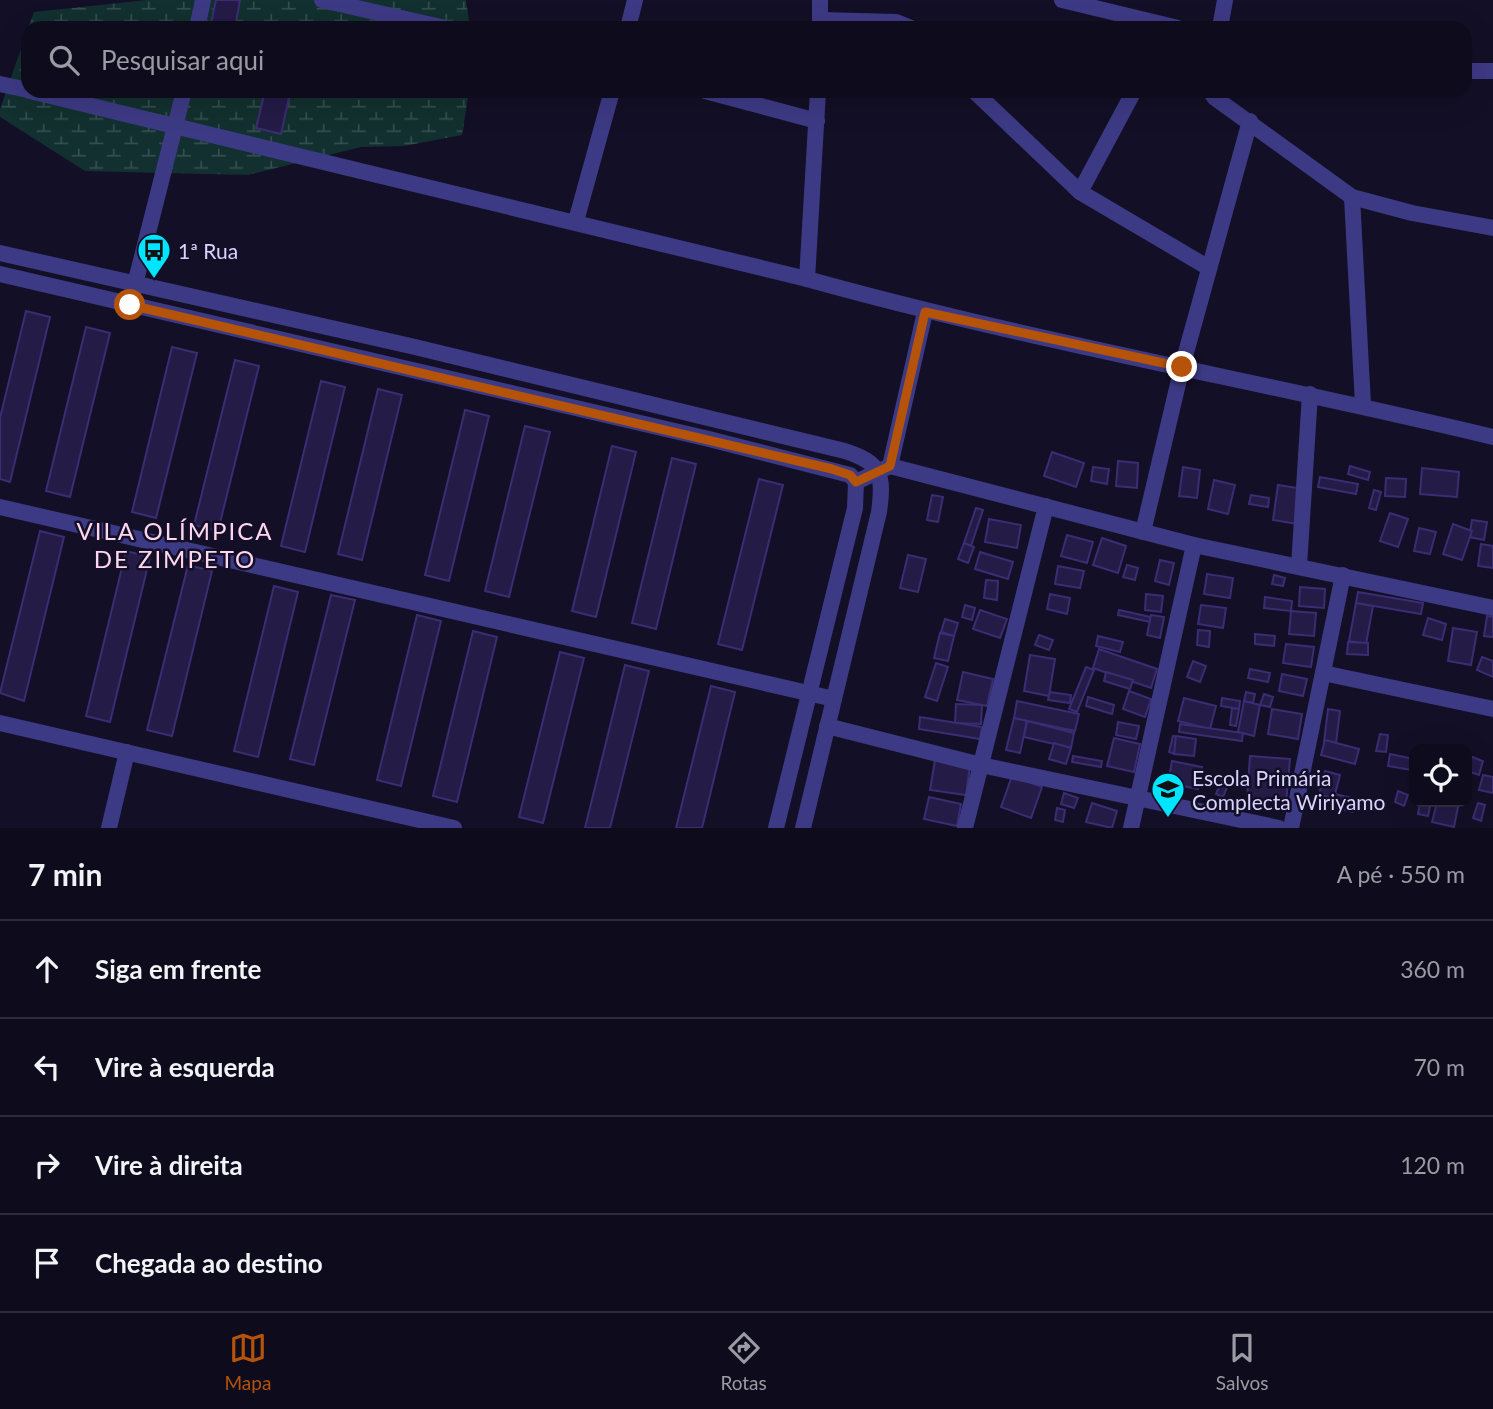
<!DOCTYPE html>
<html lang="pt">
<head>
<meta charset="utf-8">
<style>
	body { margin:0; font-family:Lato,sans-serif; background:#1c1929; color:#f1f3f6 }
	.controls { position:absolute; right:21px; bottom:21px; display:grid; overflow:hidden; border-radius:14px; box-shadow:0 7px 28px #0002 }
	.controls button { width:63px; height:63px; display:grid; place-items:center; padding:0; border:0; border-bottom:2px solid #2e2b3b; background:#0e0b1c; color:#f1f3f6; font:35px sans-serif }
	.stop { position:absolute; width:21px; height:21px; margin:-16px; border:5px solid #b45309; border-radius:50%; background:#fff }
	.stop.end { background:#b45309; border-color:#fff; box-shadow:0 2px 7px #0008 }
	.list { margin:0; padding:0; list-style:none }
	h2 { display:flex; justify-content:space-between; align-items:center; height:91px; margin:0; padding:0 28px; font-size:30px }
	h2 small { font-size:23px; font-weight:400; color:#9b9ba3 }
	.list li { display:grid; grid-template-columns:46px 1fr auto; gap:21px; align-items:center; box-sizing:border-box; height:98px; padding:0 28px; border-top:2px solid #2e2b3b }
	.list b { display:block; font-size:26px; white-space:nowrap }
	.list em { font-size:23px; font-style:normal; color:#9b9ba3 }
	.icon { flex:none; width:38px; height:38px; fill:none; stroke:currentColor; stroke-width:2; stroke-linecap:round; stroke-linejoin:round }
	.map { position:relative; flex:none; width:1493px; height:828px; overflow:hidden }
	.search { position:absolute; background:#0e0b1c; box-shadow:0 7px 28px #0002; left:21px; right:21px; top:21px; height:77px; display:flex; align-items:center; gap:18px; box-sizing:border-box; padding:0 24px; border-radius:21px; color:#9b9ba3; font-size:26px }
	.sheet { height:483px; background:#0e0b1c }
	nav { display:flex; justify-content:space-around; align-items:center; box-sizing:border-box; height:98px; border-top:2px solid #2e2b3b; background:#0e0b1c; font-size:19px; color:#9b9ba3 }
	nav a { display:grid; justify-items:center; gap:4px }
	nav .on { color:#b45309 }
	.map>svg:first-child { display:block }
</style>
</head>
<body>
<div class="map">
<svg width="1493" height="828" viewBox="0 0 1493 828">
	<defs>
		<pattern id="wetland-marsh" width="20" height="14" patternUnits="userSpaceOnUse" patternTransform="scale(1.75)"><rect width="20" height="14" fill="#12302f"/><path d="M1 5h8M5 5V1M11 12h8M15 12V8" fill="none" stroke="#344d4e"/></pattern>
	</defs>
	<rect width="100%" height="100%" fill="#130f26"/>
	<g fill="url(#wetland-marsh)">
		<polygon points="147,0 466,0 470,28 28,28 34,12"/>
		<polygon points="28,29 28,91 469,91 462,135 404,146 361,147 248,175 85,171 0,117 0,109"/>
	</g>
	<g fill="#241b47" stroke="#3b2d73" stroke-width="2">
		<polygon points="216,0 240,0 235,28 210,28"/>
		<polygon points="265,91 290,93 281,134 256,128"/>
		<polygon points="26,311 50,317 10,482 0,479 0,418"/>
		<polygon points="86,327 110,333 70,497 46,491"/>
		<polygon points="172,347 197,353 156,518 132,512"/>
		<polygon points="235,360 259,366 218,531 194,525"/>
		<polygon points="321,381 345,387 305,552 281,546"/>
		<polygon points="378,389 402,395 362,560 338,554"/>
		<polygon points="465,410 489,416 449,581 425,575"/>
		<polygon points="525,426 550,432 509,597 485,591"/>
		<polygon points="612,446 636,452 596,617 572,611"/>
		<polygon points="1052,452 1084,463 1076,487 1044,476"/>
		<polygon points="672,458 696,464 656,629 632,623"/>
		<polygon points="1118,461 1138,463 1137,488 1116,486"/>
		<polygon points="1350,466 1370,472 1368,480 1348,474"/>
		<polygon points="1093,467 1109,469 1107,484 1091,481"/>
		<polygon points="1183,467 1200,470 1197,498 1179,496"/>
		<polygon points="1422,468 1459,472 1457,497 1420,494"/>
		<polygon points="1320,477 1358,484 1356,494 1318,487"/>
		<polygon points="1386,478 1406,479 1405,497 1385,496"/>
		<polygon points="759,479 783,485 742,650 718,644"/>
		<polygon points="1214,480 1235,485 1228,514 1208,509"/>
		<polygon points="1278,485 1304,489 1298,524 1273,520"/>
		<polygon points="1374,490 1381,492 1376,510 1369,508"/>
		<polygon points="932,495 943,497 938,522 927,520"/>
		<polygon points="1251,495 1269,498 1268,507 1249,504"/>
		<polygon points="976,508 983,510 971,546 964,543"/>
		<polygon points="1390,513 1408,519 1398,547 1380,541"/>
		<polygon points="989,519 1021,525 1017,548 985,542"/>
		<polygon points="1472,520 1487,522 1484,540 1469,537"/>
		<polygon points="1453,524 1472,531 1462,560 1443,554"/>
		<polygon points="1419,528 1436,532 1430,554 1414,551"/>
		<polygon points="40,531 64,537 24,701 0,693"/>
		<polygon points="1067,535 1093,542 1087,563 1061,556"/>
		<polygon points="1102,538 1126,546 1118,573 1093,565"/>
		<polygon points="964,543 974,547 968,563 958,559"/>
		<polygon points="1481,544 1493,546 1493,568 1478,566"/>
		<polygon points="126,551 150,557 110,722 86,716"/>
		<polygon points="980,552 1013,562 1008,579 975,569"/>
		<polygon points="908,555 926,559 918,592 900,588"/>
		<polygon points="1160,560 1174,563 1169,585 1155,581"/>
		<polygon points="188,565 212,571 172,736 147,730"/>
		<polygon points="1127,565 1138,568 1135,580 1123,577"/>
		<polygon points="1058,566 1084,571 1080,588 1055,584"/>
		<polygon points="1207,574 1233,578 1230,598 1204,594"/>
		<polygon points="1274,575 1285,578 1283,586 1272,584"/>
		<polygon points="986,580 998,581 997,600 984,598"/>
		<polygon points="274,586 298,592 258,757 234,751"/>
		<polygon points="1300,587 1325,589 1324,608 1299,606"/>
		<polygon points="1358,592 1423,603 1421,614 1356,603"/>
		<polygon points="1050,594 1070,598 1067,614 1047,609"/>
		<polygon points="1146,594 1163,596 1161,612 1145,610"/>
		<polygon points="331,595 355,600 314,765 290,759"/>
		<polygon points="1265,597 1292,601 1291,611 1264,608"/>
		<polygon points="1356,603 1373,606 1366,644 1349,641"/>
		<polygon points="965,605 975,608 972,620 962,617"/>
		<polygon points="1201,605 1226,608 1223,628 1198,624"/>
		<polygon points="980,610 1007,619 1000,638 973,629"/>
		<polygon points="1119,610 1151,617 1150,622 1118,615"/>
		<polygon points="1291,611 1316,613 1314,636 1289,634"/>
		<polygon points="417,615 441,621 401,786 377,780"/>
		<polygon points="1151,615 1164,617 1160,638 1147,635"/>
		<polygon points="1487,616 1493,617 1493,637 1484,636"/>
		<polygon points="1428,618 1446,624 1442,640 1423,635"/>
		<polygon points="945,619 958,623 954,636 941,632"/>
		<polygon points="1453,628 1477,632 1471,665 1448,661"/>
		<polygon points="1198,630 1210,631 1209,647 1197,645"/>
		<polygon points="473,631 497,637 457,802 433,796"/>
		<polygon points="940,633 954,636 948,661 934,658"/>
		<polygon points="1255,634 1275,636 1274,646 1255,644"/>
		<polygon points="1039,635 1053,640 1049,650 1035,645"/>
		<polygon points="1098,636 1123,642 1120,652 1096,646"/>
		<polygon points="1348,642 1368,643 1368,655 1347,654"/>
		<polygon points="1286,644 1314,647 1311,667 1283,663"/>
		<polygon points="1099,649 1157,669 1151,688 1093,668"/>
		<polygon points="560,652 584,658 543,823 519,817"/>
		<polygon points="1030,655 1055,659 1049,696 1024,691"/>
		<polygon points="1482,657 1493,661 1493,677 1477,670"/>
		<polygon points="1193,661 1206,666 1200,682 1187,677"/>
		<polygon points="936,663 948,667 937,701 925,697"/>
		<polygon points="625,665 649,671 610,828 585,828"/>
		<polygon points="1086,667 1094,670 1077,712 1069,709"/>
		<polygon points="1250,669 1270,673 1268,682 1248,678"/>
		<polygon points="963,672 993,679 987,706 957,700"/>
		<polygon points="1106,672 1133,680 1130,689 1104,681"/>
		<polygon points="1282,674 1307,679 1303,696 1279,691"/>
		<polygon points="711,686 735,692 702,828 676,828"/>
		<polygon points="1129,691 1151,699 1145,717 1123,709"/>
		<polygon points="1050,692 1071,695 1070,703 1048,700"/>
		<polygon points="1246,692 1255,694 1253,703 1244,701"/>
		<polygon points="1264,694 1273,697 1270,707 1260,705"/>
		<polygon points="1088,697 1114,705 1112,714 1086,706"/>
		<polygon points="1184,698 1216,706 1210,729 1178,721"/>
		<polygon points="1222,698 1240,701 1239,709 1221,706"/>
		<polygon points="1017,701 1079,714 1075,731 1014,718"/>
		<polygon points="1244,701 1260,705 1254,736 1238,732"/>
		<polygon points="956,704 982,705 981,724 955,723"/>
		<polygon points="1232,708 1239,709 1236,726 1230,725"/>
		<polygon points="1272,709 1302,714 1298,739 1268,734"/>
		<polygon points="1328,709 1340,711 1336,743 1324,742"/>
		<polygon points="920,717 982,727 980,739 919,729"/>
		<polygon points="1014,718 1027,721 1020,753 1006,750"/>
		<polygon points="1027,721 1074,733 1071,748 1024,737"/>
		<polygon points="1118,722 1139,726 1136,739 1116,735"/>
		<polygon points="1180,724 1243,733 1242,741 1179,732"/>
		<polygon points="1380,734 1388,735 1386,752 1376,751"/>
		<polygon points="1173,736 1178,737 1174,754 1169,752"/>
		<polygon points="1176,736 1196,739 1194,756 1174,754"/>
		<polygon points="1114,738 1140,744 1134,772 1107,766"/>
		<polygon points="1325,740 1359,749 1355,764 1321,755"/>
		<polygon points="1054,743 1071,748 1066,764 1049,759"/>
		<polygon points="1390,754 1414,759 1412,770 1388,766"/>
		<polygon points="1467,755 1483,761 1479,775 1467,771"/>
		<polygon points="1073,756 1102,761 1101,767 1072,762"/>
		<polygon points="1250,756 1290,759 1286,803 1247,800"/>
		<polygon points="935,760 970,765 966,795 930,790"/>
		<polygon points="1172,761 1202,767 1198,789 1168,783"/>
		<polygon points="1325,771 1340,775 1334,798 1319,795"/>
		<polygon points="1483,775 1493,777 1493,793 1479,790"/>
		<polygon points="1012,776 1042,787 1031,818 1001,807"/>
		<polygon points="1222,780 1229,783 1223,797 1216,794"/>
		<polygon points="1398,791 1408,795 1404,806 1395,802"/>
		<polygon points="1064,793 1078,798 1074,808 1061,804"/>
		<polygon points="1335,794 1356,799 1353,812 1332,807"/>
		<polygon points="929,797 961,804 957,826 924,819"/>
		<polygon points="1420,802 1431,802 1428,816 1418,814"/>
		<polygon points="1437,802 1459,802 1454,827 1432,822"/>
		<polygon points="1092,803 1117,811 1112,828 1086,822"/>
		<polygon points="1478,803 1485,805 1481,821 1473,818"/>
		<polygon points="1057,808 1065,810 1063,822 1055,820"/>
	</g>
	<g fill="none" stroke-linecap="round" stroke-linejoin="round">
		<g stroke="#3d3a85" stroke-width="16">
			<polyline points="322,0 445,28"/>
			<polyline points="1062,0 1178,28"/>
			<polyline points="820,20 896,22 911,28"/>
			<polyline points="197,28 203,0"/>
			<polyline points="628,28 635,0"/>
			<polyline points="820,28 820,0"/>
			<polyline points="1220,28 1225,0"/>
			<polyline points="1465,71 1493,71"/>
			<polyline points="0,84 28,90"/>
			<polyline points="30,91 807,279"/>
			<polyline points="705,91 817,121"/>
			<path d="M818,91L807,279C1033,342 1265,382 1493,437"/>
			<polyline points="974,91 1080,192 1209,268"/>
			<polyline points="1210,91 1215,98 1352,197 1412,213 1493,228"/>
			<polyline points="1080,192 1134,91"/>
			<polyline points="1352,197 1363,405"/>
			<polyline points="576,221 612,91"/>
			<path d="M0,253L415,347L845,451C882,463 884,476 879,512L803,828"/>
			<polyline points="0,274 709,439 850,475 856,482 855,508 776,828"/>
			<polyline points="133,292 184,91"/>
			<polyline points="890,466 925,312"/>
			<polyline points="856,482 890,466 1194,545 1493,608"/>
			<polyline points="0,507 834,699"/>
			<polyline points="1143,532 1182,367 1250,121"/>
			<polyline points="1299,566 1310,394"/>
			<polyline points="1323,673 1493,709"/>
			<polyline points="0,723 454,828"/>
			<polyline points="827,726 981,765 1279,828"/>
			<polyline points="109,828 127,752"/>
			<polyline points="965,828 1046,506"/>
			<polyline points="1131,828 1194,545"/>
			<polyline points="1291,828 1343,575"/>
		</g>
	</g>
	<g fill="none" stroke-linecap="round" stroke-linejoin="round">
		<polyline stroke="#b45309" stroke-width="9" points="130,305 832,469 850,475 856,482 890,466 925,312 1182,367"/>
	</g>
	<defs>
		<symbol id="bus-pin" viewBox="-11 -11 22 30"><path d="M0 17L-7.5 6A9.5 9.5 0 1 1 7.5 6Z" fill="#00e5ff" stroke="#130f26"/><path d="M-5-6H5V4H4V6H2V4H-2V6H-4V4H-5ZM-3.5-4V0h7V-4ZM-3.5 1.2v1.5H-2V1.2ZM2 1.2v1.5H3.5V1.2Z" fill="#111"/></symbol>
		<symbol id="school-pin" viewBox="-11 -11 22 30"><path d="M0 17L-7.5 6A9.5 9.5 0 1 1 7.5 6Z" fill="#00e5ff" stroke="#130f26"/><path d="M0-5L7-2L0 1L-7-2ZM-4 1L0 2.5L4 1V4Q0 6-4 4Z" fill="#111"/></symbol>
	</defs>
	<g fill-rule="evenodd">
		<use href="#bus-pin" x="135" y="231" width="38" height="52"/>
		<use href="#school-pin" x="1149" y="770" width="38" height="52"/>
	</g>
	<g text-anchor="middle" dominant-baseline="central" stroke-width="5" stroke-linejoin="round" paint-order="stroke">
		<g font-size="21" fill="#d9d4ff" stroke="#130f26" text-anchor="start">
			<text x="178" y="250">1ª Rua</text>
			<text x="1192" y="777">Escola Primária<tspan x="1192" dy="24">Complecta Wiriyamo</tspan></text>
		</g>
		<g font-size="24" letter-spacing="2" fill="#ffd6f0" stroke="#130f26">
			<text x="175" y="530">VILA OLÍMPICA<tspan x="175" dy="28">DE ZIMPETO</tspan></text>
		</g>
	</g>
</svg>
<div class="controls">
<button><svg class="icon" aria-label="locate" viewBox="0 0 24 24"><circle cx="12" cy="12" r="6"/><path d="M12 2v4M12 18v4M2 12h4M18 12h4"/></svg></button>
</div>
<div class="stop" style="left:130px;top:305px"></div>
<div class="stop end" style="left:1182px;top:367px"></div>
<div class="search"><svg class="icon" aria-label="search" viewBox="0 0 24 24"><circle cx="10" cy="10" r="6"/><path d="M15 15l6 6"/></svg>Pesquisar aqui</div>
</div>
<section class="sheet">
<h2>7 min<small>A pé · 550 m</small></h2>
<ul class="list">
<li><svg class="icon" aria-label="ahead" viewBox="0 0 24 24"><path d="M12 20V5M6 11l6-6 6 6"/></svg><div><b>Siga em frente</b></div><em>360 m</em></li>
<li><svg class="icon" aria-label="left" viewBox="0 0 24 24"><path d="M17 20v-9H6M10 6l-5 5 5 5"/></svg><div><b>Vire à esquerda</b></div><em>70 m</em></li>
<li><svg class="icon" aria-label="right" viewBox="0 0 24 24"><path d="M7 20v-9h11M14 6l5 5-5 5"/></svg><div><b>Vire à direita</b></div><em>120 m</em></li>
<li><svg class="icon" aria-label="arrive" viewBox="0 0 24 24"><path d="M6 21V4h12l-3 4 3 4H6"/></svg><div><b>Chegada ao destino</b></div></li>
</ul>
</section>
<nav>
<a class="on"><svg class="icon" aria-label="map" viewBox="0 0 24 24"><path d="M3 6l6-2 6 2 6-2v14l-6 2-6-2-6 2zM9 4v14M15 6v14"/></svg>Mapa</a>
<a><svg class="icon" aria-label="directions" viewBox="0 0 24 24"><path d="M12 3l9 9-9 9-9-9zM9 14v-3h6M13 9l2 2-2 2"/></svg>Rotas</a>
<a><svg class="icon" aria-label="saved" viewBox="0 0 24 24"><path d="M7 4h10v16l-5-4-5 4z"/></svg>Salvos</a>
</nav>
</body>
</html>
